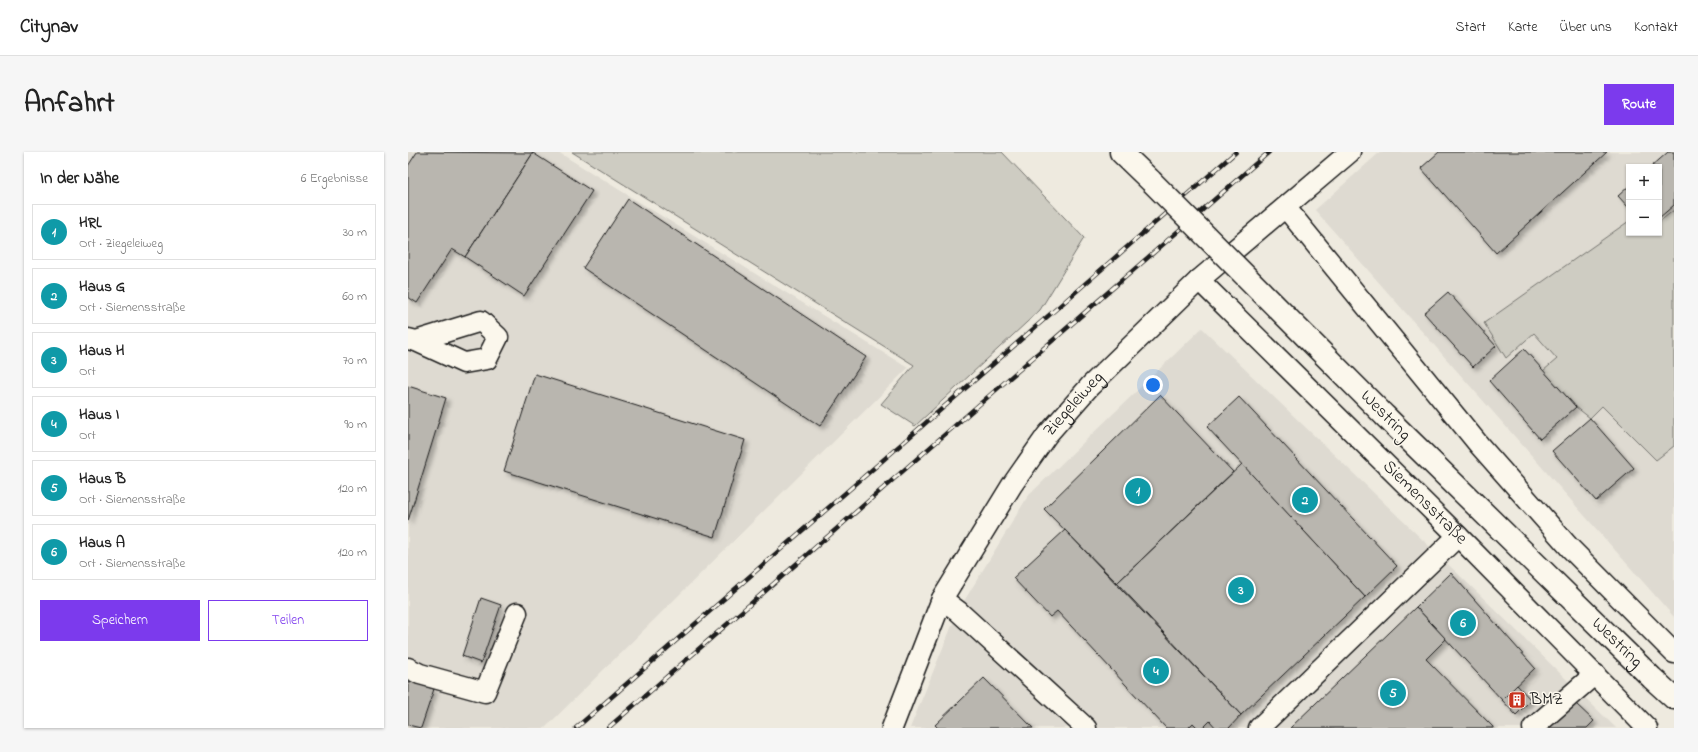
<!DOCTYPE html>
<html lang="de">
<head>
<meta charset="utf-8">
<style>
	body { margin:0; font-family:"Indie Flower",sans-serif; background:#f6f6f6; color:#222 }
	.controls { position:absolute; right:12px; top:12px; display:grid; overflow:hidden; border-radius:0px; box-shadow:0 1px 3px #0004 }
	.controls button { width:36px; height:36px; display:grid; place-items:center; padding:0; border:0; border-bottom:1px solid #e0e0e0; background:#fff; color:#222; font:20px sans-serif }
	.you { position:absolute; left:745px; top:233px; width:14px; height:14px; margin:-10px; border:3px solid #fff; border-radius:50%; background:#1a73e8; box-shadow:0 0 0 6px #1a73e833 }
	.badge { display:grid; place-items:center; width:26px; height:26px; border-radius:50%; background:#7c3aed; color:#fff; font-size:13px; font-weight:700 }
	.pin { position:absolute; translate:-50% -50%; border:2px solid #fff; box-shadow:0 1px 4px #0006 }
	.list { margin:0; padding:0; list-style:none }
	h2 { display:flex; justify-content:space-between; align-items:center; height:52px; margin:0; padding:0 16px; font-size:17px }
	h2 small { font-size:13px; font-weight:400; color:#767676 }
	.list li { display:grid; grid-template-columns:26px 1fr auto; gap:12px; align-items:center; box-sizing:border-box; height:56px; margin:0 8px 8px; padding:0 8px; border:1px solid #e0e0e0; border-radius:0px }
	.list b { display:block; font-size:15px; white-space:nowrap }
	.list p { margin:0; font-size:13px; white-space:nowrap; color:#767676 }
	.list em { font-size:13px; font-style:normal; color:#767676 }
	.actions { display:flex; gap:8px; padding:12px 16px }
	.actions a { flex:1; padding:9px 0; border:1px solid #7c3aed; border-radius:0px; text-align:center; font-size:14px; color:#7c3aed }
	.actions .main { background:#7c3aed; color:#fff }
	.map { position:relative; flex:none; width:1266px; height:576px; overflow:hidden; border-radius:0px }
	header { display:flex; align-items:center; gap:24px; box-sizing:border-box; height:56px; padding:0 20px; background:#fff; border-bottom:1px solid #e0e0e0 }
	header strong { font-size:19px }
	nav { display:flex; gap:22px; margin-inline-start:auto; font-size:14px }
	.intro { display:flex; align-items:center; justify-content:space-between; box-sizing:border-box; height:96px; padding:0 24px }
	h1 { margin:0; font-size:28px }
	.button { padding:10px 18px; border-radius:0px; background:#7c3aed; color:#fff; font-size:14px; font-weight:700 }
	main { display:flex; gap:24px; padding:0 24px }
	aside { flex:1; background:#fff; border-radius:0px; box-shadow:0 1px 3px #0004 }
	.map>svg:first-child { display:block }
</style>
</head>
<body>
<header>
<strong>Citynav</strong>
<nav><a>Start</a><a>Karte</a><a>Über uns</a><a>Kontakt</a></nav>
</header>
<div class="intro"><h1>Anfahrt</h1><a class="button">Route</a></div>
<main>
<aside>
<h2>In der Nähe<small>6 Ergebnisse</small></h2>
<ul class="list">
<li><span class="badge" style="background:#0f9aa8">1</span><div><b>HRL</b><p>Ort · Ziegeleiweg</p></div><em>30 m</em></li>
<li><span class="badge" style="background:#0f9aa8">2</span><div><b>Haus G</b><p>Ort · Siemensstraße</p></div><em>60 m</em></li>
<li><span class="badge" style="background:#0f9aa8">3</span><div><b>Haus H</b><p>Ort</p></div><em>70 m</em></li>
<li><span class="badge" style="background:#0f9aa8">4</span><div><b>Haus I</b><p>Ort</p></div><em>90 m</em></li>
<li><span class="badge" style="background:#0f9aa8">5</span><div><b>Haus B</b><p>Ort · Siemensstraße</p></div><em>120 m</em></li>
<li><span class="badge" style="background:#0f9aa8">6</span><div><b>Haus A</b><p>Ort · Siemensstraße</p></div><em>120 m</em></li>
</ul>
<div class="actions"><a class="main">Speichern</a><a>Teilen</a></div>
</aside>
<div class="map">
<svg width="1266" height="576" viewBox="0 0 1266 576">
	<defs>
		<filter id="shadow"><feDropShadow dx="3.5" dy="3.5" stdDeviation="2" flood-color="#0004"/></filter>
	</defs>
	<rect width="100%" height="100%" fill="#eeeadf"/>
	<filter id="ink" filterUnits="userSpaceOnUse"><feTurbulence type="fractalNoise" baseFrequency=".025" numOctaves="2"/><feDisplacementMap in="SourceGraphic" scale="8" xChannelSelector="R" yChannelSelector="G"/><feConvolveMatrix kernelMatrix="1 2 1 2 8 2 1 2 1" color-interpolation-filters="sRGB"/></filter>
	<g filter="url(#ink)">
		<g fill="#dedad1" fill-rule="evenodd">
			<polygon points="0,0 150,0 500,216 137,576 0,576"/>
			<path d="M972,0H1266V465L907,58ZM1221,15H1251V81H1221Z"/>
			<polygon points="794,176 1070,441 1208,576 502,576 550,459 620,344"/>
		</g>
		<g fill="#ceccc2" stroke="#75746f">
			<polygon points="164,0 594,0 676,86 632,158 507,274 473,252 506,213"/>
			<polygon points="1266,58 1266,294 1248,308 1194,254 1182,266 1168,255 1135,219 1149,207 1126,181 1098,206 1076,171 1221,69 1221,81 1251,81 1251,70"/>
		</g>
		<g fill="#b9b6af" stroke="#1c1c1c" filter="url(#shadow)">
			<polygon points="9,0 125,1 57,105 44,97 9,151 0,145 0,14"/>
			<polygon points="1031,0 1199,0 1088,101 1013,16"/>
			<polygon points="1260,0 1266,0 1266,53 1251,66 1251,15 1243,15"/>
			<polygon points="125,1 184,39 116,144 57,105"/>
			<polygon points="1221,34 1221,56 1210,44"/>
			<polygon points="220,47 458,205 412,274 175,116"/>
			<polygon points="1040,140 1088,194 1065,215 1016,161"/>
			<polygon points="1116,197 1168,255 1132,287 1081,229"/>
			<polygon points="127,222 337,288 307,385 96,319"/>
			<polygon points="0,234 38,246 0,369"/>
			<polygon points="752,243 825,320 709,431 636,357"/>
			<polygon points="831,245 989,414 957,445 799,275"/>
			<polygon points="1182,266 1226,316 1188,349 1144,299"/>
			<polygon points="834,312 957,445 833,563 709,431"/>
			<polygon points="657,378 833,563 821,576 808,576 802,569 795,576 790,576 785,571 780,576 758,576 649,459 642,465 605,426"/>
			<polygon points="1043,421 1127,516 1094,548 1008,455"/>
			<polygon points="73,446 93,453 73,511 54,504"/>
			<polygon points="1008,455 1038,487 1018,507 1085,575 1085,576 882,576"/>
			<polygon points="576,526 625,576 530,576 527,573"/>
			<polygon points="0,529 26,537 13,576 0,573"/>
			<polygon points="1109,533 1123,548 1108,563 1094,548"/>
			<polygon points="1167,551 1186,569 1179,576 1138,576"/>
		</g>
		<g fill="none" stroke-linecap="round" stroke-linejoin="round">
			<defs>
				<g id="minor">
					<polyline points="878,56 1072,294 1162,396 1266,501"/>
					<path id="s1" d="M791,128L1050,384L1239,576"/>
					<polyline points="0,187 8,189 56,211 79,207 90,185 73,169 8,189"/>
					<polyline points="534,447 550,459 678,576"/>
					<polyline points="0,516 12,522 77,540 109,461"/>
					<path id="s2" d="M484,576L534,447L604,333L639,283L682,234L791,128L942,0"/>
					<polyline points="851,576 1050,384"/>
					<polyline points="1125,576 1187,522"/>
				</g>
				<g id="major">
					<polyline points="713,0 743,29"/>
					<path id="s3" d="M978,265L1244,526L1266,546"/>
				</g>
			</defs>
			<use href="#minor" stroke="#1c1c1c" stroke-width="23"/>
			<use href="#major" stroke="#1c1c1c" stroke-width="25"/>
			<use href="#minor" stroke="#fbf7ec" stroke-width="20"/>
			<use href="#major" stroke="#fbf7ec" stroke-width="22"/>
			<defs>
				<g id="rail">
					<polyline points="168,576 828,0"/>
					<polyline points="200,576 861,0"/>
				</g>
			</defs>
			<use href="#rail" stroke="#1c1c1c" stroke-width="4.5"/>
			<use href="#rail" stroke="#fbf7ec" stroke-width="3" stroke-dasharray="9" stroke-linecap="butt"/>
			<defs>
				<polyline id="major-bridge" points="743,29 978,265"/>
			</defs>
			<use href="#major-bridge" stroke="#1c1c1c" stroke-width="25" stroke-linecap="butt"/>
			<use href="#major-bridge" stroke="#fbf7ec" stroke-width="22"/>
		</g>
	</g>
	<defs>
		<symbol id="building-square" viewBox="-11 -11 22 22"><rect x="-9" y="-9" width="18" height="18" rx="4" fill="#c8321e" stroke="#fbf7ec"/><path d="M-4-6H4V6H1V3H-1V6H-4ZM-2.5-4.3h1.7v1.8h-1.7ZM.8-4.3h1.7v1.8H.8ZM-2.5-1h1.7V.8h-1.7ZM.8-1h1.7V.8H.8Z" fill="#fff"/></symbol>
	</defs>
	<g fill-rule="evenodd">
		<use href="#building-square" x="1099" y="538" width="20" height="20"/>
	</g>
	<g text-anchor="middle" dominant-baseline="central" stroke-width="3" stroke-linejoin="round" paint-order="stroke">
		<g font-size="18" fill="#1c1c1c" stroke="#fbf7ec">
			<text stroke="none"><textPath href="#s2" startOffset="374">Ziegeleiweg</textPath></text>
			<text transform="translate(977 264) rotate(45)">Westring</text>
			<text stroke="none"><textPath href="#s1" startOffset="317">Siemensstraße</textPath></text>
			<text stroke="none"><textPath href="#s3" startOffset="323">Westring</textPath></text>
		</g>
		<g font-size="18" fill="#1c1c1c" stroke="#fbf7ec" text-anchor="start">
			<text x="1122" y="548">BMZ</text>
		</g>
	</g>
</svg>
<div class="controls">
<button>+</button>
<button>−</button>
</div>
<div class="you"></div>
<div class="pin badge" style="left:730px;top:339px;background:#0f9aa8">1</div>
<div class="pin badge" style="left:897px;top:348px;background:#0f9aa8">2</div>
<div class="pin badge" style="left:833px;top:438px;background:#0f9aa8">3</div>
<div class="pin badge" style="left:748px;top:519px;background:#0f9aa8">4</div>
<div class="pin badge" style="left:985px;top:541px;background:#0f9aa8">5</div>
<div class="pin badge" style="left:1055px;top:471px;background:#0f9aa8">6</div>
</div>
</main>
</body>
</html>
